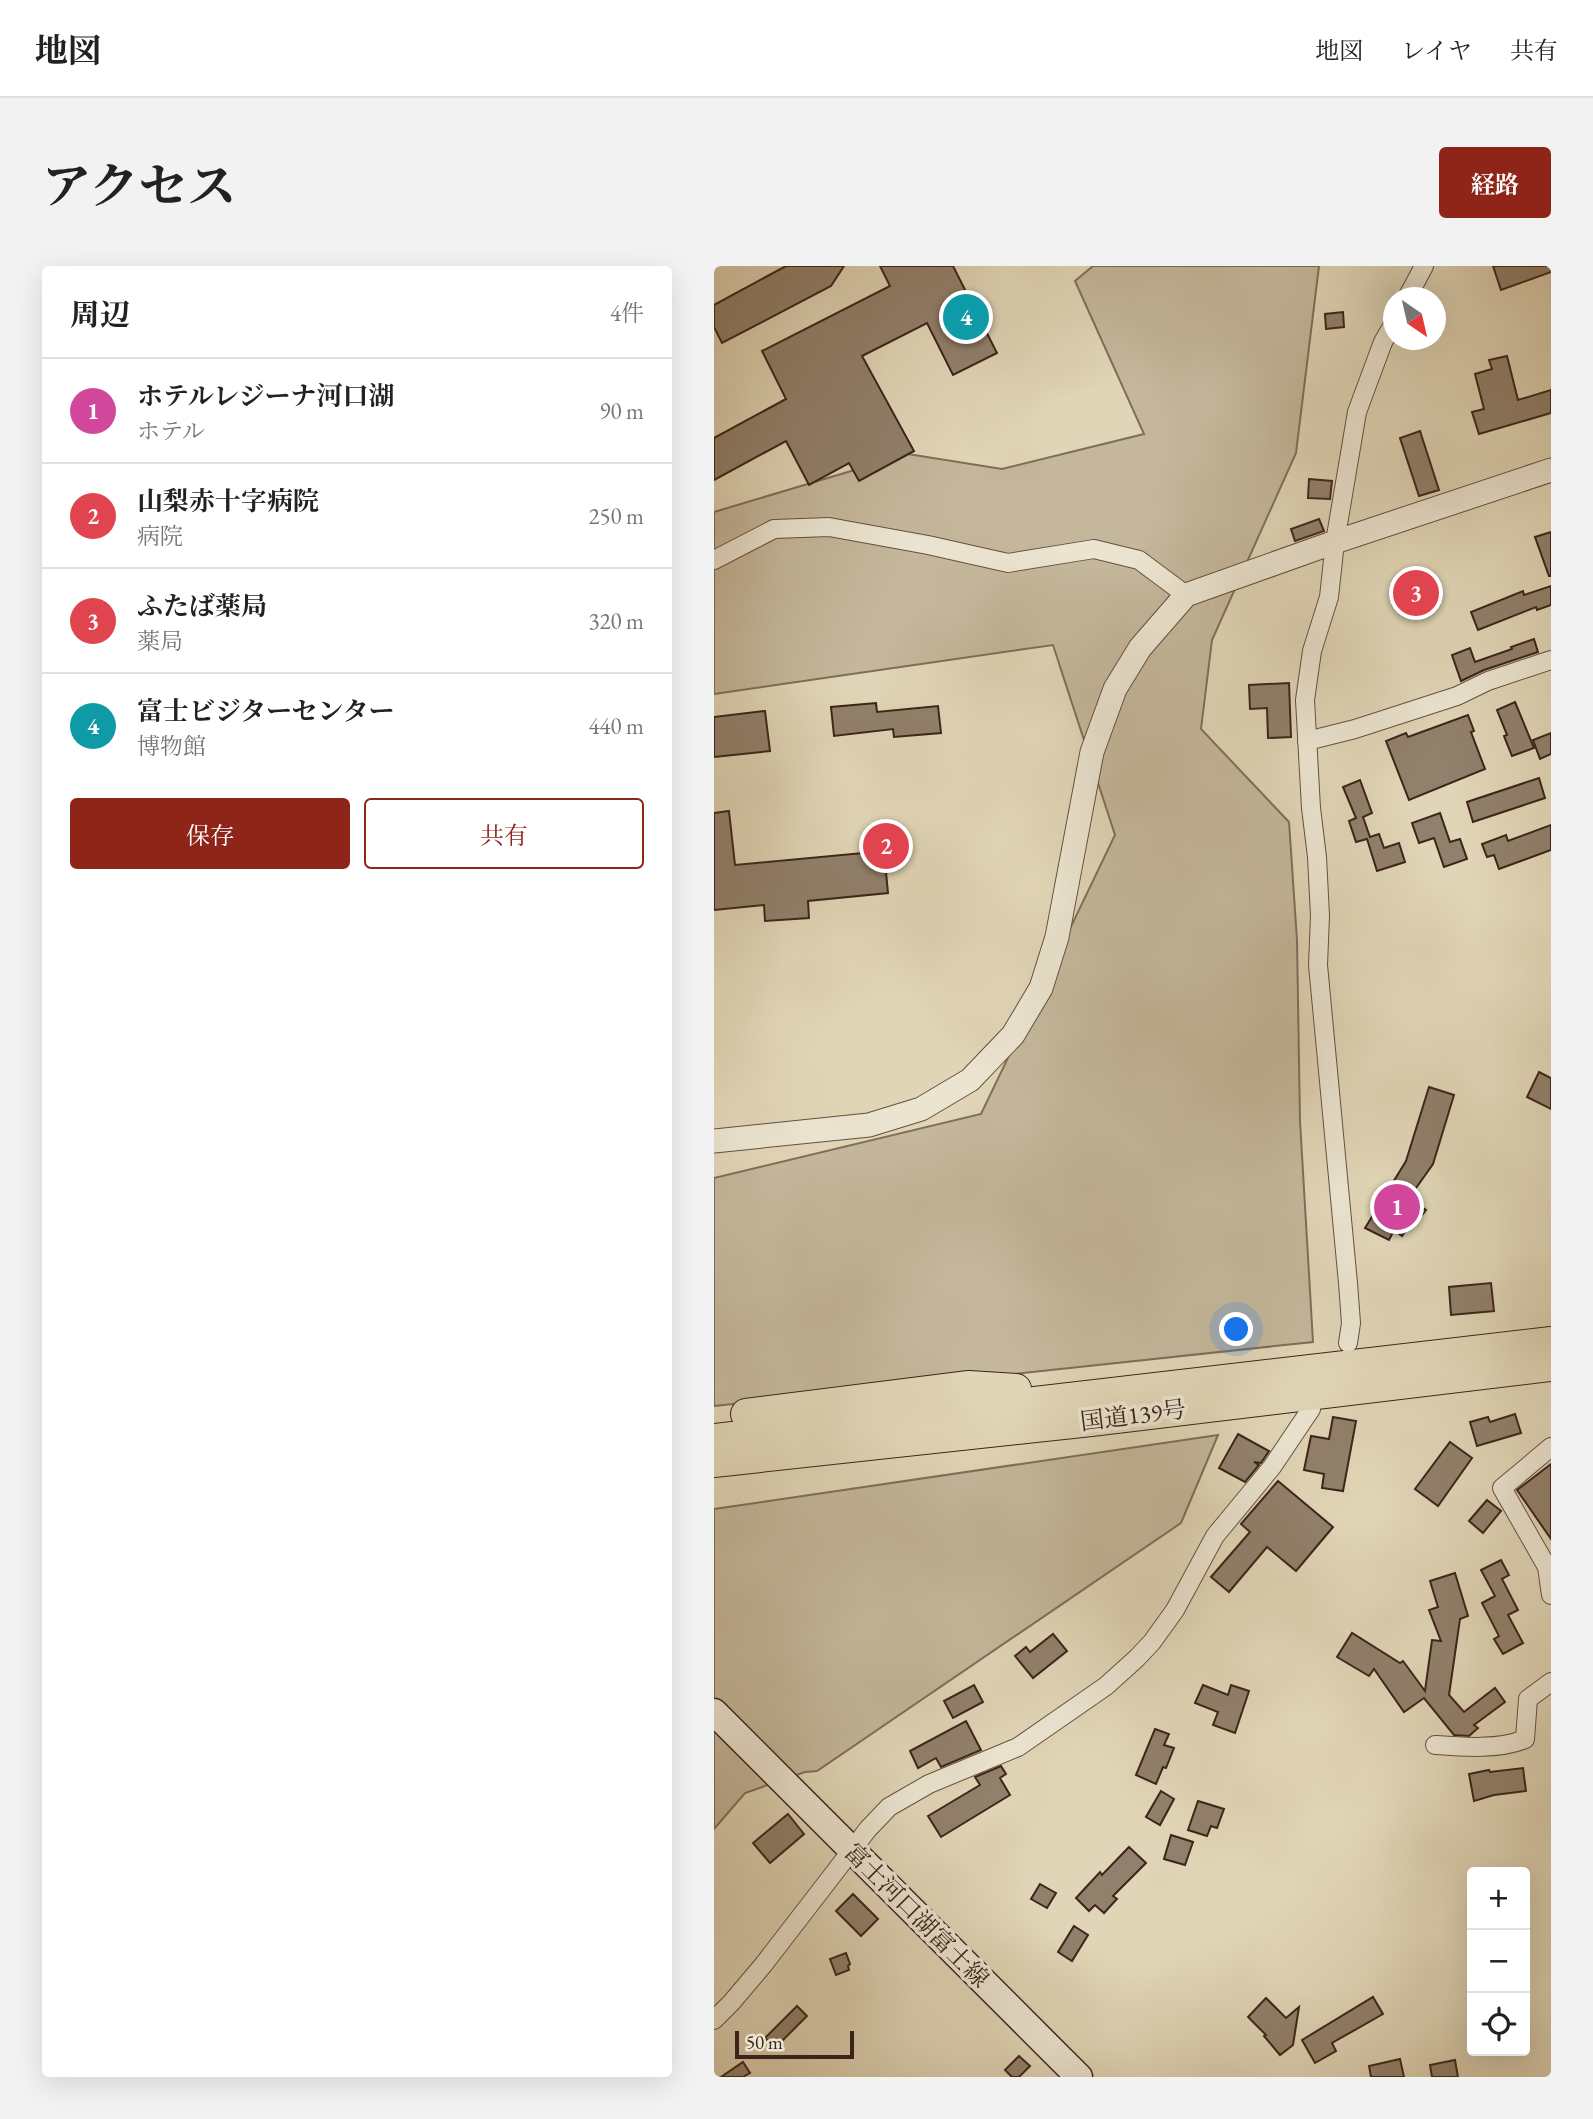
<!DOCTYPE html>
<html lang="ja">
<head>
<meta charset="utf-8">
<style>
	body { margin:0; font-family:"EB Garamond","Noto Serif JP",serif; background:#f2f2f2; color:#222 }
	.controls { position:absolute; right:21px; bottom:21px; display:grid; overflow:hidden; border-radius:7px; box-shadow:0 7px 28px #0002 }
	.controls button { width:63px; height:63px; display:grid; place-items:center; padding:0; border:0; border-bottom:2px solid #e0e0e0; background:#fff; color:#222; font:35px sans-serif }
	.compass { position:absolute; left:669px; top:21px; width:63px; height:63px; border-radius:50%; background:#fff; box-shadow:0 7px 28px #0002; rotate:146deg }
	.scale { position:absolute; left:21px; bottom:18px; width:119px; box-sizing:border-box; padding-left:7px; border:4px solid #3c241a; border-top:0; font-size:19px; line-height:24px; white-space:nowrap; color:#3c241a; -webkit-text-stroke:5px #ebe4d0; paint-order:stroke }
	.you { position:absolute; left:523px; top:1064px; width:24px; height:24px; margin:-18px; border:5px solid #fff; border-radius:50%; background:#1a73e8; box-shadow:0 0 0 10px #1a73e833 }
	.badge { display:grid; place-items:center; width:46px; height:46px; border-radius:50%; background:#8f2418; color:#fff; font-size:23px; font-weight:700 }
	.pin { position:absolute; translate:-50% -50%; border:4px solid #fff; box-shadow:0 2px 7px #0006 }
	.list { margin:0; padding:0; list-style:none }
	h2 { display:flex; justify-content:space-between; align-items:center; height:91px; margin:0; padding:0 28px; font-size:30px }
	h2 small { font-size:23px; font-weight:400; color:#767676 }
	.list li { display:grid; grid-template-columns:46px 1fr auto; gap:21px; align-items:center; box-sizing:border-box; height:105px; padding:0 28px; border-top:2px solid #e0e0e0 }
	.list b { display:block; font-size:26px; white-space:nowrap }
	.list p { margin:0; font-size:23px; white-space:nowrap; color:#767676 }
	.list em { font-size:23px; font-style:normal; color:#767676 }
	.actions { display:flex; gap:14px; padding:21px 28px }
	.actions a { flex:1; padding:16px 0; border:2px solid #8f2418; border-radius:7px; text-align:center; font-size:24px; color:#8f2418 }
	.actions .main { background:#8f2418; color:#fff }
	.icon { flex:none; width:38px; height:38px; fill:none; stroke:currentColor; stroke-width:2; stroke-linecap:round; stroke-linejoin:round }
	.map { position:relative; flex:none; width:837px; height:1811px; overflow:hidden; border-radius:7px }
	header { display:flex; align-items:center; gap:42px; box-sizing:border-box; height:98px; padding:0 35px; background:#fff; border-bottom:2px solid #e0e0e0 }
	header strong { font-size:33px }
	nav { display:flex; gap:38px; margin-inline-start:auto; font-size:24px }
	.intro { display:flex; align-items:center; justify-content:space-between; box-sizing:border-box; height:168px; padding:0 42px }
	h1 { margin:0; font-size:49px }
	.button { padding:18px 32px; border-radius:7px; background:#8f2418; color:#fff; font-size:24px; font-weight:700 }
	main { display:flex; gap:42px; padding:0 42px }
	aside { flex:1; background:#fff; border-radius:7px; box-shadow:0 7px 28px #0002 }
	.map>svg:first-child { display:block }
</style>
</head>
<body>
<header>
<strong>地図</strong>
<nav><a>地図</a><a>レイヤ</a><a>共有</a></nav>
</header>
<div class="intro"><h1>アクセス</h1><a class="button">経路</a></div>
<main>
<aside>
<h2>周辺<small>4件</small></h2>
<ul class="list">
<li><span class="badge" style="background:#d1479c">1</span><div><b>ホテルレジーナ河口湖</b><p>ホテル</p></div><em>90 m</em></li>
<li><span class="badge" style="background:#e0444e">2</span><div><b>山梨赤十字病院</b><p>病院</p></div><em>250 m</em></li>
<li><span class="badge" style="background:#e0444e">3</span><div><b>ふたば薬局</b><p>薬局</p></div><em>320 m</em></li>
<li><span class="badge" style="background:#0f9aa8">4</span><div><b>富士ビジターセンター</b><p>博物館</p></div><em>440 m</em></li>
</ul>
<div class="actions"><a class="main">保存</a><a>共有</a></div>
</aside>
<div class="map">
<svg width="837" height="1811" viewBox="0 0 837 1811">
	<rect width="100%" height="100%" fill="#e0d5b6"/>
	<filter id="stains"><feTurbulence type="fractalNoise" baseFrequency=".00286" numOctaves="4"/><feColorMatrix values="0 0 0 0 .2 0 0 0 0 .09 0 0 0 0 .02 0 0 0 .5 -.17"/></filter>
	<radialGradient id="worn" r=".72"><stop offset=".6" stop-color="#630" stop-opacity="0"/><stop offset="1" stop-color="#630" stop-opacity=".3"/></radialGradient>
	<g fill="#c4b79b" stroke="#806e5a" stroke-width="2">
		<polygon points="379,0 605,0 582,187 498,374 487,463 575,556 583,674 586,855 599,1076 0,1140 0,912 267,848 401,569 339,379 0,428 0,246 194,188 288,203 430,168 361,15"/>
		<polygon points="504,1169 467,1257 103,1505 91,1506 31,1527 0,1563 0,1243"/>
	</g>
	<g fill="#91806b" stroke="#3c241a" stroke-width="2">
		<polygon points="72,0 130,0 117,20 8,77 0,61 0,39"/>
		<polygon points="166,0 239,0 283,87 239,109 213,57 148,90 200,185 145,215 135,197 95,219 72,175 0,214 0,172 72,133 48,85 176,20"/>
		<polygon points="779,0 837,0 837,6 787,24"/>
		<polygon points="629,46 630,61 612,63 611,48"/>
		<polygon points="793,90 804,134 837,124 837,147 765,168 758,146 770,143 761,108 778,103 775,94"/>
		<polygon points="706,165 725,224 705,230 686,172"/>
		<polygon points="595,213 618,215 616,233 594,232"/>
		<polygon points="605,253 610,265 581,275 577,263"/>
		<polygon points="837,266 837,310 835,310 821,271"/>
		<polygon points="712,310 718,336 694,344 686,317"/>
		<polygon points="837,320 837,339 823,344 822,341 764,364 757,346 809,325 810,329"/>
		<polygon points="820,373 824,386 770,404 747,415 738,389 756,382 761,396 798,383 797,381"/>
		<polygon points="575,417 577,471 554,472 553,442 536,443 535,419"/>
		<polygon points="801,436 820,482 798,490 790,470 793,469 783,444"/>
		<polygon points="162,437 163,446 224,440 227,467 180,471 179,463 120,470 117,441"/>
		<polygon points="51,445 56,485 0,491 0,451"/>
		<polygon points="754,449 760,465 757,466 771,503 695,534 672,475 692,467 694,471"/>
		<polygon points="837,467 837,488 826,493 819,474"/>
		<polygon points="825,512 831,532 759,556 753,536"/>
		<polygon points="646,514 658,547 649,551 656,571 665,568 670,582 685,577 691,596 663,605 653,573 642,576 635,555 642,552 629,521"/>
		<polygon points="15,545 21,599 170,585 174,627 94,635 95,652 51,655 50,639 0,644 0,547"/>
		<polygon points="726,547 736,576 746,573 753,593 730,601 720,572 705,577 698,557"/>
		<polygon points="837,559 837,584 785,603 780,589 773,591 768,578 792,569 794,575"/>
		<polygon points="825,806 837,812 837,843 813,831"/>
		<polygon points="715,821 740,829 719,898 695,932 712,944 699,961 696,958 688,970 680,964 675,974 651,962 692,895"/>
		<polygon points="777,1017 780,1045 737,1049 735,1021"/>
		<polygon points="801,1148 807,1167 763,1180 756,1156 774,1151 776,1156"/>
		<polygon points="619,1151 642,1155 629,1225 608,1222 610,1208 590,1204 597,1170 615,1173"/>
		<polygon points="524,1168 555,1185 547,1197 540,1196 545,1199 531,1216 505,1202"/>
		<polygon points="736,1176 758,1192 724,1240 701,1223"/>
		<polygon points="837,1198 837,1273 803,1224"/>
		<polygon points="564,1215 619,1261 582,1305 553,1281 515,1326 497,1311 536,1266 527,1258"/>
		<polygon points="773,1234 787,1245 769,1267 755,1255"/>
		<polygon points="787,1294 795,1309 788,1313 804,1344 794,1349 809,1377 789,1388 780,1373 785,1370 768,1337 781,1330 767,1304"/>
		<polygon points="741,1307 754,1350 746,1353 735,1429 750,1446 781,1422 791,1436 760,1459 764,1462 755,1470 740,1469 710,1432 690,1446 660,1403 655,1410 623,1391 638,1367 686,1397 689,1395 711,1425 718,1374 727,1375 715,1344 724,1341 716,1315"/>
		<polygon points="339,1368 353,1385 319,1412 301,1390 312,1381 316,1386"/>
		<polygon points="260,1419 269,1436 239,1452 230,1435"/>
		<polygon points="489,1419 514,1429 517,1419 535,1425 521,1467 499,1459 504,1446 481,1437"/>
		<polygon points="252,1455 267,1484 227,1501 222,1492 204,1502 196,1485"/>
		<polygon points="441,1463 455,1468 450,1479 460,1482 452,1502 449,1501 442,1518 422,1509"/>
		<polygon points="287,1500 292,1508 286,1512 296,1529 227,1571 214,1550 266,1519 261,1511"/>
		<polygon points="809,1502 812,1525 780,1529 760,1535 755,1508 775,1504 776,1506"/>
		<polygon points="447,1525 460,1533 446,1559 432,1551"/>
		<polygon points="484,1535 510,1543 503,1562 497,1560 493,1570 474,1564"/>
		<polygon points="74,1548 90,1568 56,1597 39,1577"/>
		<polygon points="457,1569 479,1576 471,1599 450,1593"/>
		<polygon points="415,1581 432,1597 399,1630 403,1633 390,1647 381,1639 375,1645 362,1632 386,1606 388,1609"/>
		<polygon points="326,1618 342,1627 333,1642 317,1633"/>
		<polygon points="139,1628 164,1653 147,1670 122,1645"/>
		<polygon points="360,1660 374,1669 358,1695 344,1686"/>
		<polygon points="132,1687 136,1698 134,1700 135,1704 122,1709 116,1693"/>
		<polygon points="659,1731 669,1748 618,1777 622,1785 601,1797 588,1774"/>
		<polygon points="552,1732 572,1752 585,1741 579,1779 566,1789 550,1770 552,1769 534,1751"/>
		<polygon points="83,1740 93,1750 61,1782 51,1772"/>
		<polygon points="305,1790 316,1800 305,1811 298,1811 291,1804"/>
		<polygon points="686,1793 690,1811 657,1811 655,1800"/>
		<polygon points="741,1794 744,1811 718,1811 716,1799"/>
		<polygon points="29,1796 36,1807 29,1811 7,1811"/>
	</g>
	<g fill="none" stroke-linecap="round" stroke-linejoin="round">
		<defs>
			<g id="minor">
				<polyline points="693,32 710,0"/>
				<polyline points="0,294 60,263 115,261 214,279 294,297 380,283 425,294 472,329"/>
				<polyline points="593,475 641,463 743,430 774,415 837,394"/>
				<polyline points="634,1077 637,1057 634,1017 604,699 606,650 603,591 597,542 591,434 598,385 615,331 621,276 643,146 669,76 680,57"/>
				<polyline points="837,1181 788,1222 833,1301 837,1329"/>
				<path d="M721,1479C748,1481 786,1484 811,1473L814,1433L837,1416"/>
				<polyline points="0,1754 17,1737 50,1698 154,1563 175,1541 215,1518 304,1481 392,1420 423,1392 438,1376 461,1344 501,1270 558,1201 597,1143"/>
			</g>
			<polyline id="tertiary" points="0,875 155,859 207,843 256,814 299,769 327,722 343,671 378,486 401,423 426,382 472,329 621,276 837,204"/>
			<polyline id="secondary" points="0,1446 365,1811"/>
			<g id="trunk">
				<polyline points="32,1148 255,1120 302,1123"/>
				<polyline points="0,1173 837,1076"/>
				<polyline points="0,1196 377,1155 837,1100"/>
			</g>
		</defs>
		<use href="#minor" stroke="#655041" stroke-width="20"/>
		<use href="#tertiary" stroke="#655041" stroke-width="25"/>
		<use href="#secondary" stroke="#3c241a" stroke-width="29"/>
		<use href="#trunk" stroke="#3c241a" stroke-width="32"/>
		<use href="#minor" stroke="#ebe4d0" stroke-width="18"/>
		<use href="#tertiary" stroke="#ebe4d0" stroke-width="23"/>
		<use href="#secondary" stroke="#ebe4d0" stroke-width="26"/>
		<use href="#trunk" stroke="#e0d5b6" stroke-width="30"/>
	</g>
	<g text-anchor="middle" dominant-baseline="central" stroke-width="7" stroke-linejoin="round" paint-order="stroke">
		<g font-size="24" fill="#3c241a" stroke="#ebe4d0">
			<text transform="translate(419 1149) rotate(-7)">国道139号</text>
			<text transform="translate(203 1649) rotate(45)">富士河口湖富士線</text>
		</g>
	</g>
	<rect width="100%" height="100%" filter="url(#stains)"/>
	<rect width="100%" height="100%" fill="url(#worn)"/>
</svg>
<div class="controls">
<button>+</button>
<button>−</button>
<button><svg class="icon" aria-label="locate" viewBox="0 0 24 24"><circle cx="12" cy="12" r="6"/><path d="M12 2v4M12 18v4M2 12h4M18 12h4"/></svg></button>
</div>
<svg class="compass" viewBox="-18 -18 36 36"><path d="M0-13l5 13h-10z" fill="#e53935"/><path d="M0 13l5-13h-10z" fill="#767676"/></svg>
<div class="scale">50 m</div>
<div class="you"></div>
<div class="pin badge" style="left:683px;top:941px;background:#d1479c">1</div>
<div class="pin badge" style="left:172px;top:580px;background:#e0444e">2</div>
<div class="pin badge" style="left:702px;top:327px;background:#e0444e">3</div>
<div class="pin badge" style="left:252px;top:51px;background:#0f9aa8">4</div>
</div>
</main>
</body>
</html>
